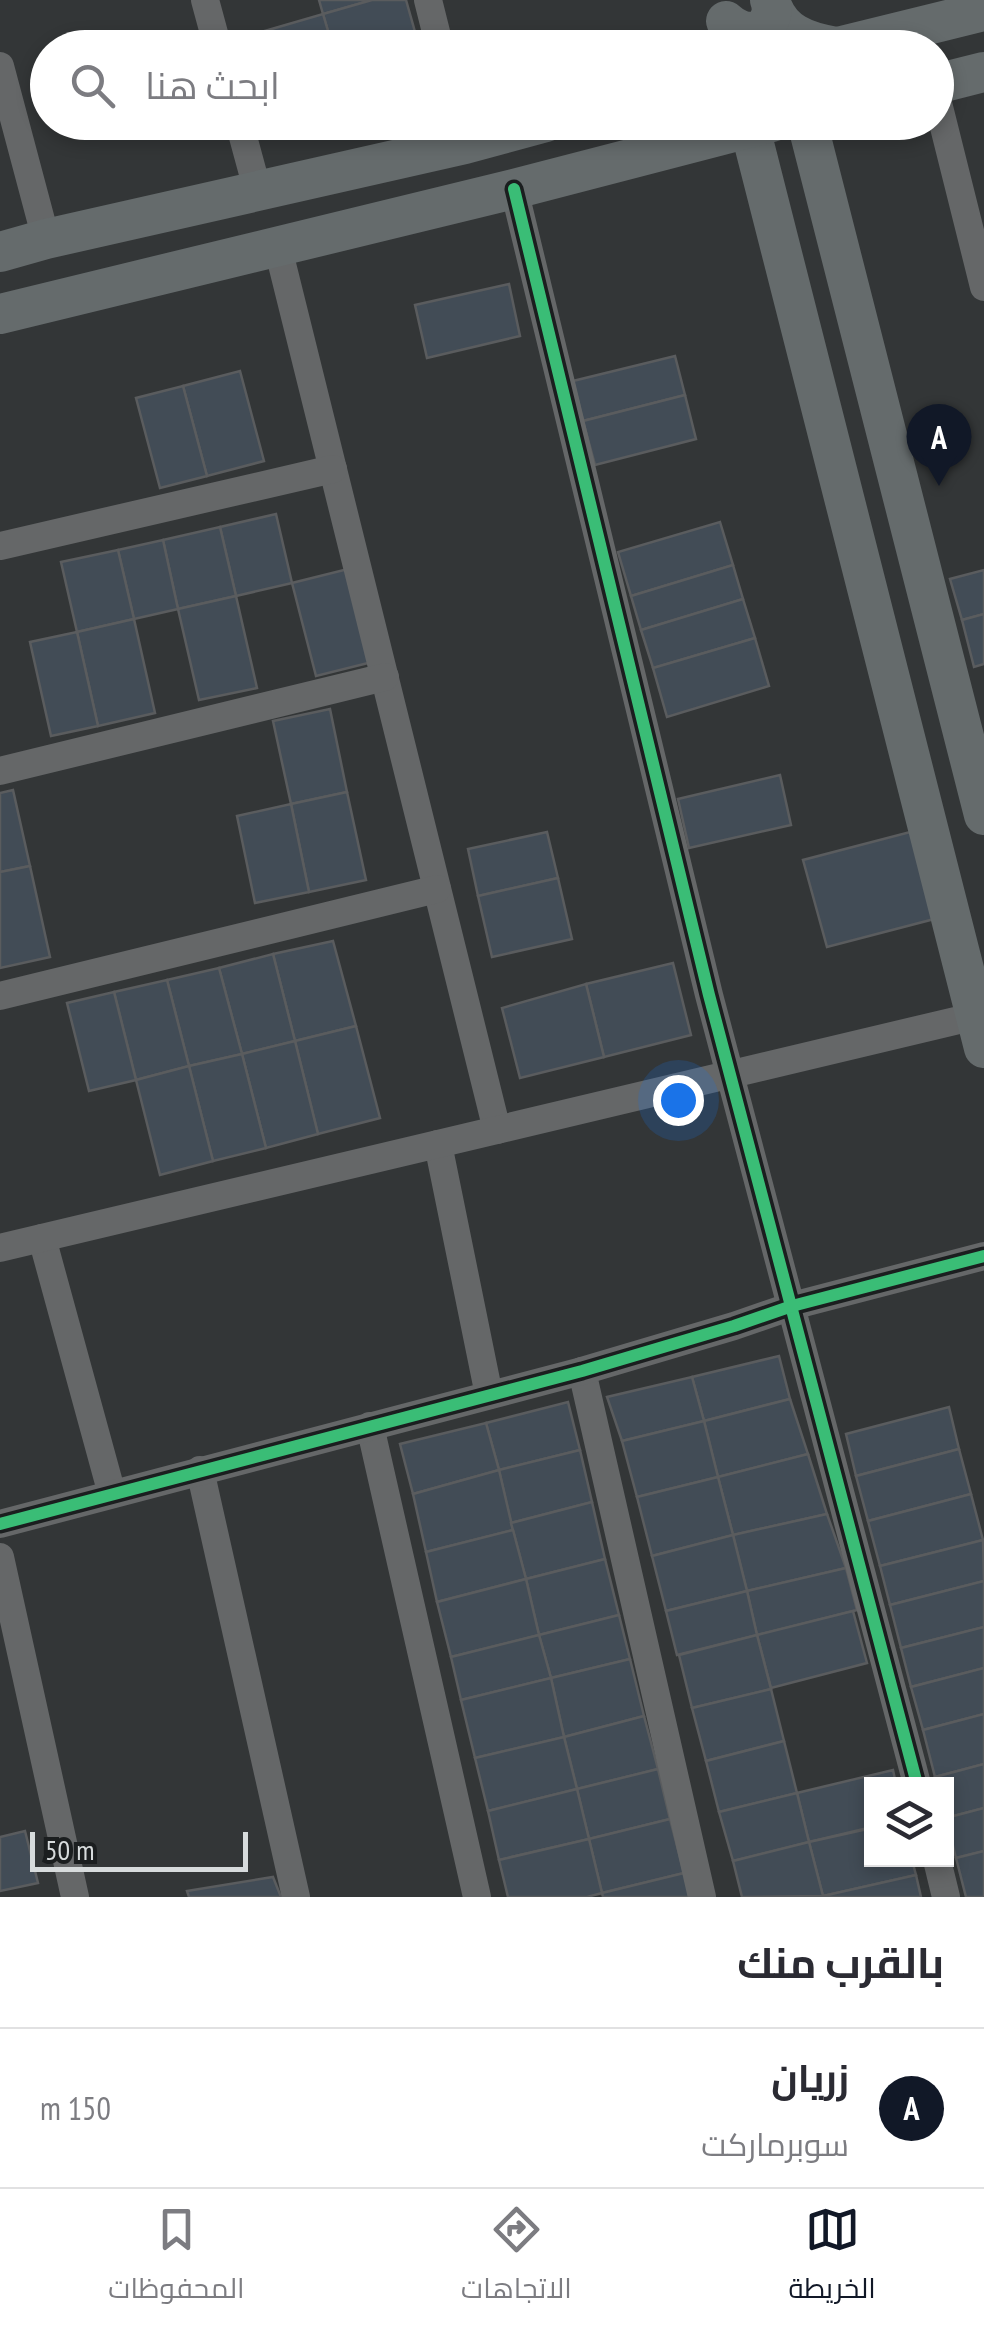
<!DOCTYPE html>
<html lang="ar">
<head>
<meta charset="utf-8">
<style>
	body { margin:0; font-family:"PT Sans Narrow",Cairo,sans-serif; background:#f2f2f3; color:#2b2b33; direction:rtl }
	.controls { position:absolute; right:30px; bottom:30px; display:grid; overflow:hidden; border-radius:0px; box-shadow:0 5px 15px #0003 }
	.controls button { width:90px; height:90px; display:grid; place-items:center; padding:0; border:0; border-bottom:2px solid #e1e1e2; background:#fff; color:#2b2b33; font:50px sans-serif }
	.scale { position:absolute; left:30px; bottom:25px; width:218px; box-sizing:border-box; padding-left:10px; border:5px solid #d7dbdc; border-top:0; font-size:28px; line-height:35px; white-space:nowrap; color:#d7dbdc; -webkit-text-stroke:8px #1b1e1f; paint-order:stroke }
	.you { position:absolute; left:678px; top:1100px; width:35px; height:35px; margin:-25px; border:8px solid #fff; border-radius:50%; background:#1a73e8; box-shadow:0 0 0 15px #1a73e833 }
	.badge { display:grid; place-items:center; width:65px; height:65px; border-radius:50%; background:#111827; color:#fff; font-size:32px; font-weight:700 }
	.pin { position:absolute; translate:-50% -82px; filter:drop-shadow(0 2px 5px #0008) }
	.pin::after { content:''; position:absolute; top:52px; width:35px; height:30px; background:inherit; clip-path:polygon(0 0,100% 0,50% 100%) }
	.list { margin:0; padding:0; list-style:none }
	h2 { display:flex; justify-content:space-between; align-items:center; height:130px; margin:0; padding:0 40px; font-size:42px }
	h2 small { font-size:32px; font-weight:400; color:#7c7c81 }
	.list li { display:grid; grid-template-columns:65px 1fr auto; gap:30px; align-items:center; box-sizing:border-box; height:160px; padding:0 40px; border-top:2px solid #e1e1e2 }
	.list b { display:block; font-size:38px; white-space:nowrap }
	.list p { margin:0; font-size:32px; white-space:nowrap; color:#7c7c81 }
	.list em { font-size:32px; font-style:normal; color:#7c7c81 }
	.icon { flex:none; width:55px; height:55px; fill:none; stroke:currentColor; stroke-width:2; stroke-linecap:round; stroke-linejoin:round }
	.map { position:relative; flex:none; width:984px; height:1897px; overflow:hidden; direction:ltr }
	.search { position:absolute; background:#fff; box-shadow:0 5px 15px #0003; left:30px; right:30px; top:30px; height:110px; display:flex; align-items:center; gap:25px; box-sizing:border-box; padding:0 35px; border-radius:55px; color:#7c7c81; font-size:38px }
	.sheet { height:290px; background:#fff }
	nav { display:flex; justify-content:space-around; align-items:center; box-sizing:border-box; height:140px; border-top:2px solid #e1e1e2; background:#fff; font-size:28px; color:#7c7c81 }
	nav a { display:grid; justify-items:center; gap:5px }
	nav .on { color:#111827 }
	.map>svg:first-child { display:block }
</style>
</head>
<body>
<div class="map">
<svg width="984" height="1897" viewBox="0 0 984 1897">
	<rect width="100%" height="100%" fill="#333637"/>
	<g fill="#424c56" stroke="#5a5c5e" stroke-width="2.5">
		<polygon points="319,0 372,0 323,14"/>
		<polygon points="372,0 406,0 419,46 333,48 323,14"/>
		<polygon points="323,14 333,48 247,48 244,37"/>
		<polygon points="509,284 520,336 427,358 415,305"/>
		<polygon points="675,356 685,395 583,421 573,381"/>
		<polygon points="240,371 264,461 207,476 183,386"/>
		<polygon points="183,386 207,476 160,488 136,398"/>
		<polygon points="685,395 696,439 595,465 583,421"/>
		<polygon points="276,514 292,583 236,596 220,527"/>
		<polygon points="720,522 733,565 631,596 618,552"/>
		<polygon points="220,527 236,596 178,609 163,540"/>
		<polygon points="163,540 178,609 134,619 118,550"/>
		<polygon points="118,550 134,619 77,632 61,562"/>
		<polygon points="733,565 743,599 641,630 631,596"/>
		<polygon points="352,568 376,661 316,676 292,583"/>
		<polygon points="984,570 984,614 962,620 950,579"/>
		<polygon points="236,596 257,688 199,700 178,609"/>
		<polygon points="743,599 755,638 653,668 641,630"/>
		<polygon points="984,614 984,664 974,667 962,620"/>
		<polygon points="134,619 155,713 98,726 77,632"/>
		<polygon points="77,632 98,726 51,736 30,642"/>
		<polygon points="755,638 769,686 667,717 653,668"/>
		<polygon points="330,709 347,792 291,804 273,721"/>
		<polygon points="780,775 791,825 689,848 678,799"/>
		<polygon points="13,790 30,866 0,872 0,793"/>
		<polygon points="347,792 366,880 309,892 291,804"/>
		<polygon points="291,804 309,892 255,903 237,816"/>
		<polygon points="914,831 938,918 827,947 803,860"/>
		<polygon points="547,832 558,878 478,896 468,849"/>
		<polygon points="30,866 50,957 0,968 0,872"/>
		<polygon points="558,878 572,939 492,957 478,896"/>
		<polygon points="333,941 356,1026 295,1041 273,954"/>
		<polygon points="273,954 295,1041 242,1054 219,968"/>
		<polygon points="673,963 691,1035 604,1057 586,984"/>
		<polygon points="219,968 242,1054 189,1066 167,980"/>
		<polygon points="167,980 189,1066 136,1080 114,992"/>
		<polygon points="586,984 604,1057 520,1078 502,1008"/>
		<polygon points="114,992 136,1080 89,1091 67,1003"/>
		<polygon points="356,1026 380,1118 318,1134 295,1041"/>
		<polygon points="295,1041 318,1134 266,1148 242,1054"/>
		<polygon points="242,1054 266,1148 213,1161 189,1066"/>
		<polygon points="189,1066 213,1161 160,1175 136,1080"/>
		<polygon points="779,1356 790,1399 704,1421 692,1377"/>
		<polygon points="692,1377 704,1421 622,1441 607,1397"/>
		<polygon points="790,1399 808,1454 718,1477 704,1421"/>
		<polygon points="568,1402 580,1450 499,1470 486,1423"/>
		<polygon points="949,1407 959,1449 856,1476 846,1434"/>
		<polygon points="704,1421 718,1477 637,1497 622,1441"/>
		<polygon points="486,1423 499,1470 413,1494 400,1444"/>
		<polygon points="959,1449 971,1494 868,1521 856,1476"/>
		<polygon points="580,1450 592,1502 511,1523 499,1470"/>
		<polygon points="808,1454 827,1514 733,1535 718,1477"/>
		<polygon points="499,1470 513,1530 426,1552 413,1494"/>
		<polygon points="718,1477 733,1535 652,1556 637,1497"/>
		<polygon points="971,1494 983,1540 880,1566 868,1521"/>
		<polygon points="592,1502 605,1559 526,1579 511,1523"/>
		<polygon points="827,1514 846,1568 747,1591 733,1535"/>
		<polygon points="513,1530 526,1579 437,1602 426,1552"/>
		<polygon points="733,1535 747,1591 666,1611 652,1556"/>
		<polygon points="983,1540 984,1581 890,1605 880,1566"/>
		<polygon points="605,1559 619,1615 539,1635 526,1579"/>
		<polygon points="846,1568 857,1610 757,1635 747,1591"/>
		<polygon points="526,1579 539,1635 451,1657 437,1602"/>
		<polygon points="984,1581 984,1627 901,1648 890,1605"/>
		<polygon points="747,1591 757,1635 677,1655 666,1611"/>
		<polygon points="853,1611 867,1663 771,1688 757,1635"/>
		<polygon points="619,1615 630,1659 551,1678 539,1635"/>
		<polygon points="984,1627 984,1668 911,1687 901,1648"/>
		<polygon points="539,1635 551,1678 461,1700 451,1657"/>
		<polygon points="757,1635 771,1689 692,1708 679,1655"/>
		<polygon points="630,1659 644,1716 564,1737 551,1678"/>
		<polygon points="984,1668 984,1714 923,1730 911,1687"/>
		<polygon points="551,1678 564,1737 475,1758 461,1700"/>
		<polygon points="771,1689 784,1741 706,1761 692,1708"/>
		<polygon points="984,1714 984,1764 935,1777 923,1730"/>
		<polygon points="644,1716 658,1769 577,1789 564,1737"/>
		<polygon points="564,1737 577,1789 488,1811 475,1758"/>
		<polygon points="784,1741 797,1793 719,1812 706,1761"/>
		<polygon points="984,1764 984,1808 946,1818 946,1784 937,1784 935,1777"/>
		<polygon points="658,1769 670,1819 589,1839 577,1789"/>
		<polygon points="893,1770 896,1784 872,1784 872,1827 809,1842 797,1793"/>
		<polygon points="577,1789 589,1839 499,1860 488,1811"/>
		<polygon points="797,1793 809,1842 733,1861 719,1812"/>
		<polygon points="984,1808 984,1851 956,1858 946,1818"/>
		<polygon points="670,1819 684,1873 602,1893 589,1839"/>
		<polygon points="872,1828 872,1860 912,1860 916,1875 823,1896 809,1842"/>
		<polygon points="25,1831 38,1883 0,1891 0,1837"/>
		<polygon points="589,1839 602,1893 587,1897 508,1897 499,1860"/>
		<polygon points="809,1842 823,1896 742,1897 733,1861"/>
		<polygon points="984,1851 984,1897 966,1897 956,1858"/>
		<polygon points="684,1873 690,1897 603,1897 602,1893"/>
		<polygon points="916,1875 921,1897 823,1897 823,1896"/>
		<polygon points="273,1877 281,1897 189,1897 187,1891"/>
	</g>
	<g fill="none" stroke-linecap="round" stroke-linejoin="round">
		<g stroke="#656768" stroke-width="28">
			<polyline points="205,0 218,48"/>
			<polyline points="428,0 440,48"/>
			<polyline points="0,66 46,239"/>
			<polyline points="936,95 984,287"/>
			<polyline points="239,122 258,192"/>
			<polyline points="514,189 709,995 917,1784"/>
			<polyline points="278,248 497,1130"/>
			<polyline points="0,546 333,469"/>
			<polyline points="0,771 385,677"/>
			<polyline points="0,996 437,889"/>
			<polyline points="438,1144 489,1395"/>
			<polyline points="42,1238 112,1494"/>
			<polyline points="0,1248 976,1016"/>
			<polyline points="582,1371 702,1897"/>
			<polyline points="370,1426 477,1897"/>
			<polyline points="200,1470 296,1897"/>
			<polyline points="0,1524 582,1371 734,1326 792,1306 984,1256"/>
			<polyline points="0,1557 75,1897"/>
			<polyline points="937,1860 946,1897"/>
		</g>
		<g stroke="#656b6c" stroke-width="40">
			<path d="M770,0C779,33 806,42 836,47"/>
			<path d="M726,21C744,38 770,36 772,8"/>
			<polyline points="834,48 984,11"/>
			<polyline points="936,84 984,72"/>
			<polyline points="807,122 984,815"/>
			<polyline points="750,128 984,1048"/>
			<polyline points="0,252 46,239 465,144 546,122"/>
			<polyline points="0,314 514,189 772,122"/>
		</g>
		<defs>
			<g id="cycleway">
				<polyline points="514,189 709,995 917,1784"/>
				<polyline points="0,1524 582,1371 734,1326 792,1306 984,1256"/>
			</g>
		</defs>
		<use href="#cycleway" stroke="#1b1e1f" stroke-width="19"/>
		<use href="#cycleway" stroke="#3abd76" stroke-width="12"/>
	</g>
</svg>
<div class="controls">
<button><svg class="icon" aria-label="layers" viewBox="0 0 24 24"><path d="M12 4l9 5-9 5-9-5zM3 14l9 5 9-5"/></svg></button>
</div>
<div class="scale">50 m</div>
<div class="you"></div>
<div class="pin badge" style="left:939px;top:486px">A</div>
<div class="search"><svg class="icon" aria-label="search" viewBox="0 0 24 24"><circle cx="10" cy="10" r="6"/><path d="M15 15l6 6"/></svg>ابحث هنا</div>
</div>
<section class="sheet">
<h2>بالقرب منك<small></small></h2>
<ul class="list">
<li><span class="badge">A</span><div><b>زریان</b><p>سوبرماركت</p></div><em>150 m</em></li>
</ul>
</section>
<nav>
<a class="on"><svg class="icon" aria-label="map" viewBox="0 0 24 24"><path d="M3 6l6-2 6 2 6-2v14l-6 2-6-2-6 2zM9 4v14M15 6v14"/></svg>الخريطة</a>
<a><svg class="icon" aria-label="directions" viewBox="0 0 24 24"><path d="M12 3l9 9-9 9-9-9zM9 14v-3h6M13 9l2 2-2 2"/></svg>الاتجاهات</a>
<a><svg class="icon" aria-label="saved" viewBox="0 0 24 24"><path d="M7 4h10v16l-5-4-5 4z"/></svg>المحفوظات</a>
</nav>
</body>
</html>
